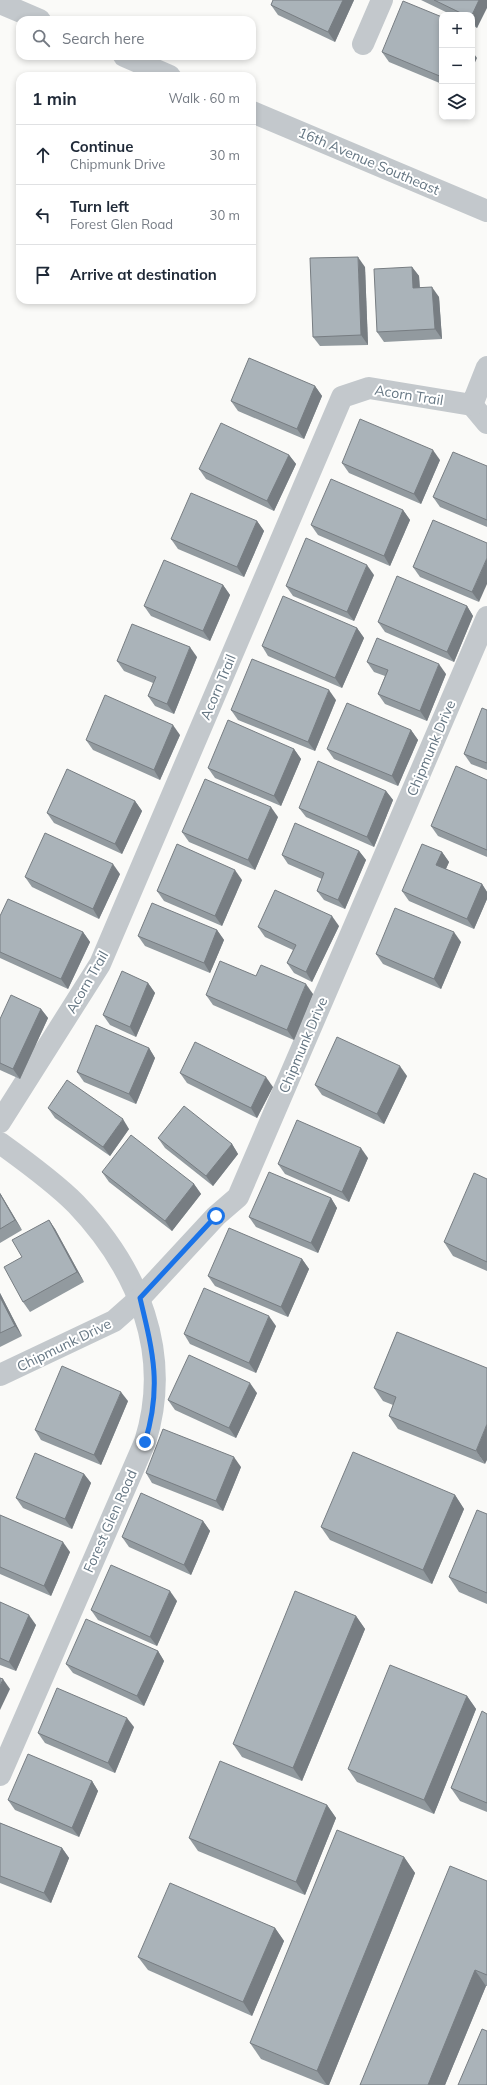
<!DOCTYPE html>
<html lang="en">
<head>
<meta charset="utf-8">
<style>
	body { margin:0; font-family:Mulish,sans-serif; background:#f2f2f3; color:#1f2937 }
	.controls { position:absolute; right:12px; top:12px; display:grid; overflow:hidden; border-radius:8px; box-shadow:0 2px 6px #0003 }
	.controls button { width:36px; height:36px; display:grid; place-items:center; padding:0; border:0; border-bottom:1px solid #e0e1e3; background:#fff; color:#1f2937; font:20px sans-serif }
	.stop { position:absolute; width:12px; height:12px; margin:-9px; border:3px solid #1a73e8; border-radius:50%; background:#fff }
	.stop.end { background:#1a73e8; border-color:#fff; box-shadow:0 1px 4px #0008 }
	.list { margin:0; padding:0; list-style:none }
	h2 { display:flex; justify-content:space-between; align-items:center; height:52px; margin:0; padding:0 16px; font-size:17px }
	h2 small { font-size:13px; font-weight:400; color:#747a83 }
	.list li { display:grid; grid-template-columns:26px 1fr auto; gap:12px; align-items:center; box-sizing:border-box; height:60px; padding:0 16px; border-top:1px solid #e0e1e3 }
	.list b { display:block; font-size:15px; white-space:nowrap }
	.list p { margin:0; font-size:13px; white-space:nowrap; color:#747a83 }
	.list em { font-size:13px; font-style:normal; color:#747a83 }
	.icon { flex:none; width:22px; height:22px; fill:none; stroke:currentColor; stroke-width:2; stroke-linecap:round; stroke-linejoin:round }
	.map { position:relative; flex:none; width:487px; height:2085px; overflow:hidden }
	.search { position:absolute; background:#fff; box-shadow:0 2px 6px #0003; left:16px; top:16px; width:240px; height:44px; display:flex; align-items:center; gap:10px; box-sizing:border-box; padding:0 14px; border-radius:12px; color:#747a83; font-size:15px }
	.panel { position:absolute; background:#fff; box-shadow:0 2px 6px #0003; left:16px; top:72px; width:240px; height:232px; border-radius:12px }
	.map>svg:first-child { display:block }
</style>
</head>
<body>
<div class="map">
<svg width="487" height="2085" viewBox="0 0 487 2085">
	<rect width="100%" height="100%" fill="#fafaf8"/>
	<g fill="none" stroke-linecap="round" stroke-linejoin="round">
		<g stroke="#c3c8cc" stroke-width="22">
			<polyline points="0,3 40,20"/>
			<polyline points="363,44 382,0"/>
			<polyline points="124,56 170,76"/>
			<polyline points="252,112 487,211"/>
			<polyline points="472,405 487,423"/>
			<polyline points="0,1122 100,964 342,397 369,388 472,405 487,367"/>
			<path d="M0,1143C25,1161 54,1182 76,1204C138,1269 173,1353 145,1442L0,1775"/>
			<polyline points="0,1375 114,1321 140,1298 216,1216 238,1197 487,617"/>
		</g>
	</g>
	<g fill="#929a9f">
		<polygon points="273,0 354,0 335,42 278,15 271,5"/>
		<polygon points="421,0 487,0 477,28 472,25 472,15 452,15"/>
		<polygon points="442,17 442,84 389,62 382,52"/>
		<polygon points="365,267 368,345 320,346 313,337"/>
		<polygon points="412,267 419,276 420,287 439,297 442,339 384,342 377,332"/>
		<polygon points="315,386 322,396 304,439 238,411 231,401"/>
		<polygon points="289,455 296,464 274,511 206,479 199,469"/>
		<polygon points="440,460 421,504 349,473 342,463"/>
		<polygon points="487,466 487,527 440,507 433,497"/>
		<polygon points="403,510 410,520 390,566 318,535 311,525"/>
		<polygon points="433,520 479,602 420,577 413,567"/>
		<polygon points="257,521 264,531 244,577 178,549 171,539"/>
		<polygon points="374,575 354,621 293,596 286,586"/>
		<polygon points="223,585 230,595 210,641 151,616 144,606"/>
		<polygon points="467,606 473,616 454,662 385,632 378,622"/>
		<polygon points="357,628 364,638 342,688 268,656 262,646"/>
		<polygon points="197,657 174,714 155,706 148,696 153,683 124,671 117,661"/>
		<polygon points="367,662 446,674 427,721 385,704 378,694 385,676 374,672"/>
		<polygon points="336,700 315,751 238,720 231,710"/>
		<polygon points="487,710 487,770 471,764 464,754"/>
		<polygon points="411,730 418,740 398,786 334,759 327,749"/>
		<polygon points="180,735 160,780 93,750 86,740"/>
		<polygon points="294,749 301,759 281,806 215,778 208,768"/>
		<polygon points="487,780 487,857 438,836 431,826"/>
		<polygon points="386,791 393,800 374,847 306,817 299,808"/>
		<polygon points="135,801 142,811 122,854 54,823 47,813"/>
		<polygon points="278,817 255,870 189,842 182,832"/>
		<polygon points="359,851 366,860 345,909 324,900 317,891 322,879 288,864 282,855"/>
		<polygon points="442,852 449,862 446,869 482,884 487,892 487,899 474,929 409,901 402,891"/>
		<polygon points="120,874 99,919 32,887 25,877"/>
		<polygon points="242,880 222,926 164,901 157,891"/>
		<polygon points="0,916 83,932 90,942 68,989 0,958"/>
		<polygon points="339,926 312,982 294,973 287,963 293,950 265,937 258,927"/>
		<polygon points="217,930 224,940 210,973 145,946 138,936"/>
		<polygon points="461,942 441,989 383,964 376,954"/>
		<polygon points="256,976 313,994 294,1040 213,1005 206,995"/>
		<polygon points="148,983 155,993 136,1037 110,1025 103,1015"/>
		<polygon points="41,1009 48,1018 20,1079 0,1070 0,1019"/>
		<polygon points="149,1048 155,1058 136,1104 84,1082 77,1072"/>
		<polygon points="180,1073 273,1087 257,1118 187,1083"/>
		<polygon points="407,1076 384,1124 322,1095 315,1085"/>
		<polygon points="48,1108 129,1129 110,1156 55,1118"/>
		<polygon points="158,1138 232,1144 238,1154 213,1186 165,1148"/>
		<polygon points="368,1158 349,1202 285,1174 278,1164"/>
		<polygon points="102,1172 194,1184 201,1194 172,1231 109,1182"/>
		<polygon points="487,1179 487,1271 453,1256 444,1242"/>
		<polygon points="0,1193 22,1230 0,1243"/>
		<polygon points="331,1198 337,1208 318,1253 256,1227 249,1217"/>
		<polygon points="49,1220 55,1229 84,1282 30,1312 23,1302"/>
		<polygon points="302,1259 309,1269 288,1317 215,1286 208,1276"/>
		<polygon points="0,1293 22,1336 0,1347"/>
		<polygon points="276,1326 256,1373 190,1344 184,1334"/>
		<polygon points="397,1332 485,1464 398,1429 389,1416 393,1405 383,1401 374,1388"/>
		<polygon points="257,1393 236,1438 175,1410 168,1400"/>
		<polygon points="128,1401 101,1465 41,1440 35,1430"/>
		<polygon points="241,1467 223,1511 152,1483 146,1473"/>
		<polygon points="84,1474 91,1483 72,1529 23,1508 16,1498"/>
		<polygon points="455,1495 464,1509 432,1584 330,1540 321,1527"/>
		<polygon points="487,1514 487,1604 459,1592 449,1577"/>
		<polygon points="0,1515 70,1552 51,1596 0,1574"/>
		<polygon points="203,1521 210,1531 191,1575 129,1547 122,1537"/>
		<polygon points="177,1601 157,1646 98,1620 91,1610"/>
		<polygon points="0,1602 36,1625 16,1671 0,1665"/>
		<polygon points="356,1616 365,1629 302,1781 242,1757 233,1744"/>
		<polygon points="158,1651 164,1661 144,1706 73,1673 66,1664"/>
		<polygon points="467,1696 476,1709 434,1814 357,1782 348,1769"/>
		<polygon points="487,1714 487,1812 460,1801 451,1788"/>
		<polygon points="134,1727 115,1773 45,1743 38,1733"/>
		<polygon points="92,1781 98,1791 79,1837 15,1810 8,1800"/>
		<polygon points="327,1805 336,1818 305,1895 198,1851 189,1838"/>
		<polygon points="0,1823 62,1848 69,1858 51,1903 0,1883"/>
		<polygon points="404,1857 415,1873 329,2085 325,2085 261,2059 250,2043"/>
		<polygon points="487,1881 487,1986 486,1986 445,2085 360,2085"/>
		<polygon points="275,1928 284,1941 252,2016 148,1970 138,1957"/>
	</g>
	<g fill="#777d82">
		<polygon points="343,0 354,0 335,42 328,32"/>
		<polygon points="479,0 487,0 487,8 477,28 472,20 472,15"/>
		<polygon points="472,51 477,58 472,69"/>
		<polygon points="358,257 365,267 368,345 361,335"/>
		<polygon points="412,267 419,276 420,297 413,288"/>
		<polygon points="432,287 439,297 442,339 435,329"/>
		<polygon points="315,386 322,396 304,439 297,429"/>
		<polygon points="433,450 440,460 421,504 414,494"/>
		<polygon points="289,455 296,464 274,511 267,501"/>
		<polygon points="403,510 410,520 390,566 384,556"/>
		<polygon points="257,521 264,531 244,577 237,567"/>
		<polygon points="487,558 487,584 479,602 472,592"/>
		<polygon points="367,565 374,575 354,621 347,612"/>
		<polygon points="223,585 230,595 210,641 203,631"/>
		<polygon points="467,606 473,616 454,662 447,652"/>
		<polygon points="357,628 364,638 342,688 335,678"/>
		<polygon points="190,647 197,657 174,714 167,704"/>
		<polygon points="439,664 446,674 427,721 420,711"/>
		<polygon points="329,690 336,700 315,751 308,742"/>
		<polygon points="173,725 180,735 160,780 154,770"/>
		<polygon points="411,730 418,740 398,786 392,776"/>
		<polygon points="294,749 301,759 281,806 274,796"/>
		<polygon points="386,791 393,800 374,847 367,837"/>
		<polygon points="135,801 142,811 122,854 115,844"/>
		<polygon points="271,807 278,817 255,870 248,860"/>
		<polygon points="359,851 366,860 345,909 338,900"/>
		<polygon points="442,852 449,862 443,875 436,865"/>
		<polygon points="113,864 120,874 99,919 93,909"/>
		<polygon points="235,870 242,880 222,926 215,916"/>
		<polygon points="482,884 487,892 487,899 474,929 467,919"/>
		<polygon points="332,916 339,926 312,982 306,972"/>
		<polygon points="217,930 224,940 210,973 204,963"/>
		<polygon points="83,932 90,942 68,989 61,979"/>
		<polygon points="454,932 461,942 441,989 434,979"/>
		<polygon points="148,983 155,993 136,1037 130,1027"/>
		<polygon points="306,984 313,994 294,1040 287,1030"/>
		<polygon points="41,1009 48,1018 20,1079 13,1069"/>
		<polygon points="149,1048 155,1058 136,1104 129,1094"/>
		<polygon points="400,1066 407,1076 384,1124 377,1114"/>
		<polygon points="266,1077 273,1087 257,1118 251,1108"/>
		<polygon points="123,1119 129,1129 110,1156 103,1147"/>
		<polygon points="232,1144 238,1154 213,1186 206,1176"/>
		<polygon points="361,1148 368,1158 349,1202 342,1192"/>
		<polygon points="194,1184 201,1194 172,1231 165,1221"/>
		<polygon points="0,1193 22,1230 15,1220 0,1194"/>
		<polygon points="331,1198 337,1208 318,1253 311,1243"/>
		<polygon points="49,1220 55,1229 84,1282 77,1272"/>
		<polygon points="302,1259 309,1269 288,1317 281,1307"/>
		<polygon points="0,1293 22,1336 15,1326 0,1297"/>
		<polygon points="269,1316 276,1326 256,1373 249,1363"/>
		<polygon points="250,1383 257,1393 236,1438 229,1428"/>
		<polygon points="121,1392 128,1401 101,1465 94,1455"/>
		<polygon points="487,1424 487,1460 485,1464 476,1451"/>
		<polygon points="234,1457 241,1467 223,1511 216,1501"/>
		<polygon points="84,1474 91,1483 72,1529 65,1519"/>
		<polygon points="455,1495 464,1509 432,1584 423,1570"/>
		<polygon points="203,1521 210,1531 191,1575 184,1565"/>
		<polygon points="63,1542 70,1552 51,1596 44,1586"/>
		<polygon points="170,1591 177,1601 157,1646 150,1637"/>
		<polygon points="29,1615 36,1625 16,1671 9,1662"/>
		<polygon points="356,1616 365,1629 302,1781 293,1768"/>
		<polygon points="158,1651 164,1661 144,1706 137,1696"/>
		<polygon points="3,1679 10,1689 0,1710 0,1686"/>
		<polygon points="467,1696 476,1709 434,1814 424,1800"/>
		<polygon points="127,1718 134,1727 115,1773 108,1763"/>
		<polygon points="92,1781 98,1791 79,1837 72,1828"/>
		<polygon points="327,1805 336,1818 305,1895 296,1882"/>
		<polygon points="62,1848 69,1858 51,1903 44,1893"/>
		<polygon points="404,1857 415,1873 329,2085 327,2085 317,2071"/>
		<polygon points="275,1928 284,1941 252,2016 243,2002"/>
		<polygon points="475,1970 486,1986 445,2085 428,2085"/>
	</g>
	<g fill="#aab3b9" stroke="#777d82">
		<polygon points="273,0 343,0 328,32 271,5"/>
		<polygon points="434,0 479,0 472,15 465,15"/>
		<polygon points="403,1 442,17 442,77 382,52"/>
		<polygon points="358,257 361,335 313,337 310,258"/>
		<polygon points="412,267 413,288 432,287 435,329 377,332 374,269"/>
		<polygon points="249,358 315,386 297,429 231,401"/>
		<polygon points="360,419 433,450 414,494 342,463"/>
		<polygon points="221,423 289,455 267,501 199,469"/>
		<polygon points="453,452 487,466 487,520 433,497"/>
		<polygon points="331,479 403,510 384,556 311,525"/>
		<polygon points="191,493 257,521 237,567 171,539"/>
		<polygon points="433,520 487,543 487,558 472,592 413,567"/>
		<polygon points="306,538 367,565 347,612 286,586"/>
		<polygon points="164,560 223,585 203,631 144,606"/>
		<polygon points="397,576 467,606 447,652 378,622"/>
		<polygon points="283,596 357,628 335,678 262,646"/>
		<polygon points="132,624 190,647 167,704 148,696 156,677 117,661"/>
		<polygon points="377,638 439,664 420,711 378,694 388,670 367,662"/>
		<polygon points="252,659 329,690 308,742 231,710"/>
		<polygon points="105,695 173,725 154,770 86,740"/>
		<polygon points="347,703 411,730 392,776 327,749"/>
		<polygon points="482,708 487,710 487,763 464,754"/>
		<polygon points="228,720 294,749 274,796 208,768"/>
		<polygon points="318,761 386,791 367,837 299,808"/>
		<polygon points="456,766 487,780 487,850 431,826"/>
		<polygon points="67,769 135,801 115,844 47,813"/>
		<polygon points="205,779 271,807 248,860 182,832"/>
		<polygon points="295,823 359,851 338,900 317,891 324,873 282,855"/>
		<polygon points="45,833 113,864 93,909 25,877"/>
		<polygon points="177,844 235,870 215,916 157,891"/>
		<polygon points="422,844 442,852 436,865 482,884 467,919 402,891"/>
		<polygon points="275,890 332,916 306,972 287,963 296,945 258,927"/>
		<polygon points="8,899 83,932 61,979 0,952 0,916"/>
		<polygon points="152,903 217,930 204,963 138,936"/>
		<polygon points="395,908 454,932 434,979 376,954"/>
		<polygon points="220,961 256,976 261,965 306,984 287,1030 206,995"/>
		<polygon points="122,971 148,983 130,1027 103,1015"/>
		<polygon points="11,995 41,1009 13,1069 0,1063 0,1019"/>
		<polygon points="96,1025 149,1048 129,1094 77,1072"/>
		<polygon points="337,1037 400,1066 377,1114 315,1085"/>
		<polygon points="195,1042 266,1077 251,1108 180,1073"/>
		<polygon points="67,1080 123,1119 103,1147 48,1108"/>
		<polygon points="184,1106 232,1144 206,1176 158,1138"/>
		<polygon points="297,1120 361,1148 342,1192 278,1164"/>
		<polygon points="131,1135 194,1184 165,1221 102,1172"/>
		<polygon points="269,1172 331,1198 311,1243 249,1217"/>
		<polygon points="474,1173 487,1179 487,1262 444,1242"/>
		<polygon points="0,1194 15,1220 0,1229"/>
		<polygon points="49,1220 77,1272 23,1302 4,1267 22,1257 12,1240"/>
		<polygon points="229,1228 302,1259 281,1307 208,1276"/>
		<polygon points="204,1288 269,1316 249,1363 184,1334"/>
		<polygon points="0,1297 15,1326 0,1333"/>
		<polygon points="397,1332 487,1368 487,1424 476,1451 389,1416 396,1397 374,1388"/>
		<polygon points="189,1355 250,1383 229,1428 168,1400"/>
		<polygon points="62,1366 121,1392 94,1455 35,1430"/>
		<polygon points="163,1429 234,1457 216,1501 146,1473"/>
		<polygon points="353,1452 455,1495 423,1570 321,1527"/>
		<polygon points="35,1453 84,1474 65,1519 16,1498"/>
		<polygon points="141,1493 203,1521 184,1565 122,1537"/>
		<polygon points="477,1510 487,1514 487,1593 449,1577"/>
		<polygon points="0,1515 63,1542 44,1586 0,1567"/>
		<polygon points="111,1565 170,1591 150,1637 91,1610"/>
		<polygon points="295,1591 356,1616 293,1768 233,1744"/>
		<polygon points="0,1602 29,1615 9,1662 0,1658"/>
		<polygon points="86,1619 158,1651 137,1696 66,1664"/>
		<polygon points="390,1665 467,1696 424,1800 348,1769"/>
		<polygon points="0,1678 3,1679 0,1686"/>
		<polygon points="57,1688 127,1718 108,1763 38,1733"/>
		<polygon points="482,1711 487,1714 487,1803 451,1788"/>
		<polygon points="28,1754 92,1781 72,1828 8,1800"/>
		<polygon points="220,1761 327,1805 296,1882 189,1838"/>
		<polygon points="0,1823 62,1848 44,1893 0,1876"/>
		<polygon points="337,1830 404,1857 317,2071 250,2043"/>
		<polygon points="450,1866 487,1881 487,1975 475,1970 428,2085 360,2085"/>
		<polygon points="170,1883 275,1928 243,2002 138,1957"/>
		<polygon points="482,2029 487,2031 487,2085 458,2085"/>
	</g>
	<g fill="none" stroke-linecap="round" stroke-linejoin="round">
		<path stroke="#1a73e8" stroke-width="5" d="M145,1442C162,1387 153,1352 140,1298L216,1216"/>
	</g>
	<g text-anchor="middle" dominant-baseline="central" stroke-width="4" stroke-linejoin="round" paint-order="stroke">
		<g font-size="14" fill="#657683" stroke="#fff">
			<text transform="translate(369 161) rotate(23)">16th Avenue Southeast</text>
			<text transform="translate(409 395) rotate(9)">Acorn Trail</text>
			<text transform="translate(218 687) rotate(-67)">Acorn Trail</text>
			<text transform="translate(431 748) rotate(-67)">Chipmunk Drive</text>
			<text transform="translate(87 982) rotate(-60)">Acorn Trail</text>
			<text transform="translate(303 1045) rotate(-67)">Chipmunk Drive</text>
			<text transform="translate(64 1345) rotate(-26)">Chipmunk Drive</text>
			<text transform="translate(110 1521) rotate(-66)">Forest Glen Road</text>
		</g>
	</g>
</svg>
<div class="controls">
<button>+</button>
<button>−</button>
<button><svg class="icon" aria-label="layers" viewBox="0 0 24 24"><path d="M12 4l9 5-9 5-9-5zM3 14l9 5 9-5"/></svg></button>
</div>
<div class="stop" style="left:216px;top:1216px"></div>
<div class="stop end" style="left:145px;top:1442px"></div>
<div class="search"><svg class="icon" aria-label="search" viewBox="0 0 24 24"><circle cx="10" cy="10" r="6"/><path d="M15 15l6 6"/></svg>Search here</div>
<section class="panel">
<h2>1 min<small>Walk · 60 m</small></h2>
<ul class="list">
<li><svg class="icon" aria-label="ahead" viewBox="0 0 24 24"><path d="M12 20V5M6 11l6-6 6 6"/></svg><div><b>Continue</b><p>Chipmunk Drive</p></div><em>30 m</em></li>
<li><svg class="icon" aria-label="left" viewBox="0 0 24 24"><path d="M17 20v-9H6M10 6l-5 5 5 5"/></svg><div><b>Turn left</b><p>Forest Glen Road</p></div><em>30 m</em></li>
<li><svg class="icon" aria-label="arrive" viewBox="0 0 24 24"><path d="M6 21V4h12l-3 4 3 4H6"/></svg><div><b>Arrive at destination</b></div></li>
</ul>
</section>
</div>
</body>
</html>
